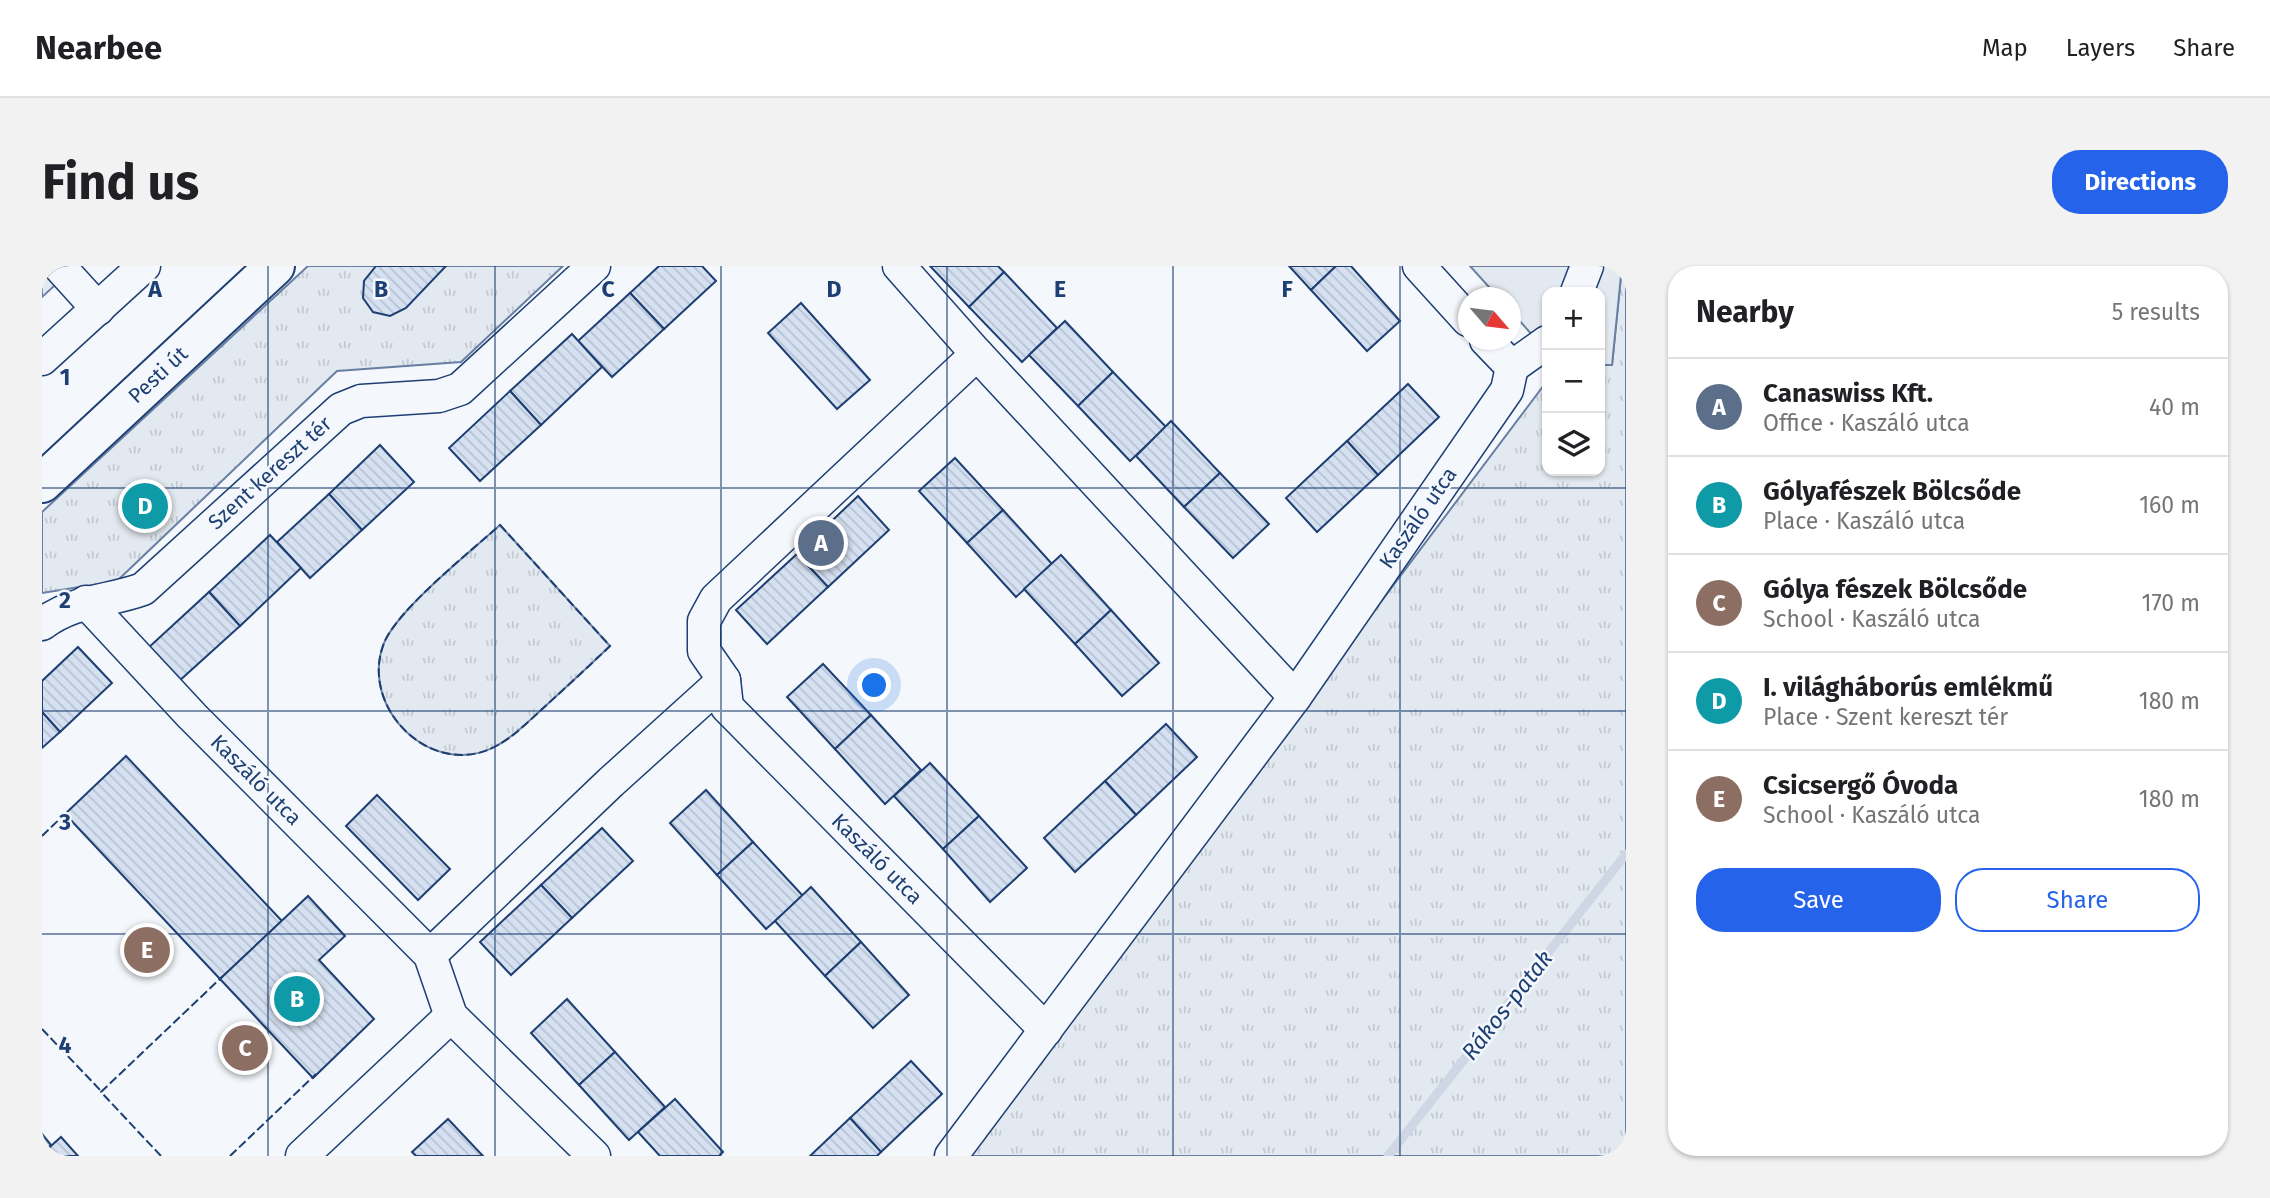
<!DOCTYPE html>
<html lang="en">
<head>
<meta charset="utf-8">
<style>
	body { margin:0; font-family:"Fira Sans",sans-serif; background:#f2f2f2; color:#202124 }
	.controls { position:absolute; right:21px; top:21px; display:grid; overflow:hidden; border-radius:14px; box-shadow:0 2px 5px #0004 }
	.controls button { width:63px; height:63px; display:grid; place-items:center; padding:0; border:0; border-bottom:2px solid #e0e0e0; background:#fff; color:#202124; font:35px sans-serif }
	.compass { position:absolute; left:1416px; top:21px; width:63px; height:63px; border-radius:50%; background:#fff; box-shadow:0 2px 5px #0004; rotate:118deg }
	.you { position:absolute; left:833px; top:420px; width:24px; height:24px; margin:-18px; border:5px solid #fff; border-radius:50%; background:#1a73e8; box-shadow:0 0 0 10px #1a73e833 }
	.badge { display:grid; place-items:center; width:46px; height:46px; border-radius:50%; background:#2563eb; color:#fff; font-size:23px; font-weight:700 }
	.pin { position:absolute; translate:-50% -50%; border:4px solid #fff; box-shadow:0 2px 7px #0006 }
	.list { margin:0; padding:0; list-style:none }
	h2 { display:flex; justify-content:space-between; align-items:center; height:91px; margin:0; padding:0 28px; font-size:30px }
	h2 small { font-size:23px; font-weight:400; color:#757577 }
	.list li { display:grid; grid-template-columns:46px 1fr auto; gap:21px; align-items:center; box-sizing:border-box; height:98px; padding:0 28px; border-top:2px solid #e0e0e0 }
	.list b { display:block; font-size:26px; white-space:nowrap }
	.list p { margin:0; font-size:23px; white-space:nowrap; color:#757577 }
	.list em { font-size:23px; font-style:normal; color:#757577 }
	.actions { display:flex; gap:14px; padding:21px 28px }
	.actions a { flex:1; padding:16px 0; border:2px solid #2563eb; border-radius:28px; text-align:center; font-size:24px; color:#2563eb }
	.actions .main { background:#2563eb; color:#fff }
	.icon { flex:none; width:38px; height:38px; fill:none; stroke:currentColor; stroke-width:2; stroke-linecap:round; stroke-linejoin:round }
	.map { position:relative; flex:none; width:1584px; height:890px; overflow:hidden; border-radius:28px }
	header { display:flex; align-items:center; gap:42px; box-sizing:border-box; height:98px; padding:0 35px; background:#fff; border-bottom:2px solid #e0e0e0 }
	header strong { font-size:33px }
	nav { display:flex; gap:38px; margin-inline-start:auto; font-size:24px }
	.intro { display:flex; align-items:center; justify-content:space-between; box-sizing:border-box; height:168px; padding:0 42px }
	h1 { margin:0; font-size:49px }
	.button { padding:18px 32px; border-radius:28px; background:#2563eb; color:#fff; font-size:24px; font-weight:700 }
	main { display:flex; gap:42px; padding:0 42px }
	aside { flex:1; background:#fff; border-radius:28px; box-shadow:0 2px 5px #0004 }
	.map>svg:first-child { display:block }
</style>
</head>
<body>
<header>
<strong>Nearbee</strong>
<nav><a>Map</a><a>Layers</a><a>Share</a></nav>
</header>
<div class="intro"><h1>Find us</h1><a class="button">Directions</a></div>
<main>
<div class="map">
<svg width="1584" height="890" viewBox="0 0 1584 890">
	<defs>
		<pattern id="grass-tufts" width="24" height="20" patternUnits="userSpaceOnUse" patternTransform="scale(1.75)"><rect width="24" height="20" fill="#e3e9f0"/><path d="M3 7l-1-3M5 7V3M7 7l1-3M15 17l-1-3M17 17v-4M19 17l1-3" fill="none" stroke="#c2c9d1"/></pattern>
		<pattern id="building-back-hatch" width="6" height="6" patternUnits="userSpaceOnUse" patternTransform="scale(1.75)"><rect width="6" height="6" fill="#d5e0f0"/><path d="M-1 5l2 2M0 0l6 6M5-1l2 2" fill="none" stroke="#b6c1d1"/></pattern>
	</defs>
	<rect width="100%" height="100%" fill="#f4f7fb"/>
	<g fill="url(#grass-tufts)" stroke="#687fa3" stroke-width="2">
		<polygon points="0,0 34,0 0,31"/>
		<polygon points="266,0 521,0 419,96 295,105 75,315 0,327 0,246"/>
		<polygon points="1580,0 1584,0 1584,890 922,890 1505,115 1505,205 1558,205 1558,99 1570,99"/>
		<path d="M458,259L568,380C545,402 521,424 498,445C485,457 471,471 456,479C392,516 316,443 342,377C356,343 428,286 458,259Z"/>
	</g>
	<polygon fill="#e3e9f0" stroke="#687fa3" stroke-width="2" points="1428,0 1580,0 1570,99 1558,99 1558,26 1505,26 1505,86 1469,45 1468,32 1456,31"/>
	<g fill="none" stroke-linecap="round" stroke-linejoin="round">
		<polyline stroke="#cfd7e4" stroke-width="9" points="1346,890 1584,588"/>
	</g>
	<g fill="url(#building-back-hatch)" stroke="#1d3f73" stroke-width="2">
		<polygon points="334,0 404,0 364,42 348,50 331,46 321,32 322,15"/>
		<polygon points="617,0 660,0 674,15 622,63 588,27"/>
		<polygon points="888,0 956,0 962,6 927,41"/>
		<polygon points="1247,0 1294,0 1269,24"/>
		<polygon points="1294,0 1309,0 1358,55 1325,85 1269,24"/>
		<polygon points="962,6 1015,62 980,96 927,41"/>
		<polygon points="588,27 622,63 570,111 536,75"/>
		<polygon points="759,37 828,114 795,143 726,67"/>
		<polygon points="1023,55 1071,106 1036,140 987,89"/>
		<polygon points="530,68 560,101 499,159 468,125"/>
		<polygon points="1071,106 1124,161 1088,195 1036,140"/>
		<polygon points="1366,118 1397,151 1336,209 1305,175"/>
		<polygon points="468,125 499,159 438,215 407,182"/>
		<polygon points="1129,155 1178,207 1142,241 1094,190"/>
		<polygon points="1305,175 1336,209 1275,266 1244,232"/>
		<polygon points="338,179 372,216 320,264 287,228"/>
		<polygon points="913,192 961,244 925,277 877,225"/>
		<polygon points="1178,207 1227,258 1191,292 1142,241"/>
		<polygon points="287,228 320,264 268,312 235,276"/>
		<polygon points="816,230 847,264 786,321 755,288"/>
		<polygon points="961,244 1010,298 974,331 925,277"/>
		<polygon points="228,269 259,302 198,360 167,326"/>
		<polygon points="755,288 786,321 725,378 694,344"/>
		<polygon points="1019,289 1069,344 1033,378 982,323"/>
		<polygon points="167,326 198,360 136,416 105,383"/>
		<polygon points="1069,344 1117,397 1080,430 1033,378"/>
		<polygon points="36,381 70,417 18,466 0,446 0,415"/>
		<polygon points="781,398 829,449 793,483 745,431"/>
		<polygon points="0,446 18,466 0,482"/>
		<polygon points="829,449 879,504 843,538 793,483"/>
		<polygon points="1124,458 1155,491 1094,549 1063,515"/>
		<polygon points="84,490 240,655 178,713 23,548"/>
		<polygon points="888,497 937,550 901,583 852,530"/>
		<polygon points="1063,515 1094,549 1033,606 1002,572"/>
		<polygon points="664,524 711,576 675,609 628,557"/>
		<polygon points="335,529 408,603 376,634 304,560"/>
		<polygon points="937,550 985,602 948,636 901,583"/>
		<polygon points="560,562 591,595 530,652 499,619"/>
		<polygon points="711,576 761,630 724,663 675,609"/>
		<polygon points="499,619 530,652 469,709 438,676"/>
		<polygon points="769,621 819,676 783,710 733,655"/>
		<polygon points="266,630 303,670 277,694 332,753 271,812 178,713"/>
		<polygon points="819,676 867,729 831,762 783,710"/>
		<polygon points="525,733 573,786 537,819 489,767"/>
		<polygon points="573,786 623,841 587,874 537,819"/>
		<polygon points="869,795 900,828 839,886 808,852"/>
		<polygon points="633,833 681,886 677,890 618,890 596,866"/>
		<polygon points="808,852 839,886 835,890 768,890"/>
		<polygon points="406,853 441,890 374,890 370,886"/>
		<polygon points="0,868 9,879 0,888"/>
		<polygon points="19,871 36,890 0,890 0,888"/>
	</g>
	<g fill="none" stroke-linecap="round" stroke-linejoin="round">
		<defs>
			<g id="minor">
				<polyline points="17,0 56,43"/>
				<polyline points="857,0 935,88 1253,431"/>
				<polyline points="1377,0 1426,54"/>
				<polyline points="1535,26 1545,0"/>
				<polyline points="935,88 674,333 662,355 662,385 682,414 685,441 1004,764"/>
				<polyline points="0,93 102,0"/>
				<polyline points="1470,101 1505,76"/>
				<polyline points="44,336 150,450 388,689 409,750 552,890"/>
				<path d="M0,358C32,334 65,336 101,323L299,143L319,135L397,130L418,123L552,0"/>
				<polyline points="388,689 569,516 682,414"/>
				<polyline points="260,890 409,750"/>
				<polyline points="909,890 1253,431 1465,124 1470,101 1444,74"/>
			</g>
			<polyline id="major" points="0,217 233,0"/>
		</defs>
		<use href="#minor" stroke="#1d3f73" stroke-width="35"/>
		<use href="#major" stroke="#1d3f73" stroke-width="42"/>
		<use href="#minor" stroke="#f4f7fb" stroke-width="32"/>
		<use href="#major" stroke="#f4f7fb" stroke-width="38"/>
		<g stroke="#1d3f73" stroke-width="2" stroke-dasharray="9 3.5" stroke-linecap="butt">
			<polygon points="101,217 122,240 100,261 79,237"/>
			<path d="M458,259L568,380C545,402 521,424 498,445C485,457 471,471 456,479C392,516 316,443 342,377C356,343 428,286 458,259Z"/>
			<polyline points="0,570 25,546"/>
			<polyline points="0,763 60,826"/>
			<polyline points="119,890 59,826 181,710"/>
			<polyline points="188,890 274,808"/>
		</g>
	</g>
	<path fill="none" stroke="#1d3f73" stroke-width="2" stroke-opacity="0.55" d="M226,0V890M453,0V890M679,0V890M905,0V890M1131,0V890M1358,0V890M0,222H1584M0,445H1584M0,668H1584"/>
	<g text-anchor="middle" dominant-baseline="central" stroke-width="5" stroke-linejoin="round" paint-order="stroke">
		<g font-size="21" fill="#1d3f73" stroke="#f4f7fb">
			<text transform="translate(116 109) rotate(-43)">Pesti út</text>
			<text transform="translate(228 207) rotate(-42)">Szent kereszt tér</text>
			<text transform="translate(1376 252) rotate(-55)">Kaszáló utca</text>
			<text transform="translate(214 514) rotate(45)">Kaszáló utca</text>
			<text transform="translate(835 593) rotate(45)">Kaszáló utca</text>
		</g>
		<g font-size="23" font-style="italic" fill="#1d3f73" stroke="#f4f7fb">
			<text transform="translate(1465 739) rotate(-52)">Rákos-patak</text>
		</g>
	</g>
	<g font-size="23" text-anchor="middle" font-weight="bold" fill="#1d3f73" stroke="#f4f7fb" stroke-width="5" stroke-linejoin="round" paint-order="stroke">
		<text x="113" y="31">A</text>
		<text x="339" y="31">B</text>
		<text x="566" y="31">C</text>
		<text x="792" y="31">D</text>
		<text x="1018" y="31">E</text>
		<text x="1245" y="31">F</text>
		<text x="23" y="119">1</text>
		<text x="23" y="342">2</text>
		<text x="23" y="564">3</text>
		<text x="23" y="787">4</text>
	</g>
</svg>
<div class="controls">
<button>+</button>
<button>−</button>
<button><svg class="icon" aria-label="layers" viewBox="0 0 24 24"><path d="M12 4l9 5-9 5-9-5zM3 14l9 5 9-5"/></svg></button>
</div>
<svg class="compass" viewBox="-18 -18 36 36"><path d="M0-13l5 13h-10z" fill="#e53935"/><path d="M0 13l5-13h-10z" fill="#757577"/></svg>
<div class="you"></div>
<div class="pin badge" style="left:779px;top:277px;background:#5c6f8a">A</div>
<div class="pin badge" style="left:255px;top:733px;background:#0f9aa8">B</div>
<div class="pin badge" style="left:203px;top:782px;background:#8d6e63">C</div>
<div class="pin badge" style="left:103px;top:240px;background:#0f9aa8">D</div>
<div class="pin badge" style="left:105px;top:684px;background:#8d6e63">E</div>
</div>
<aside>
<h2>Nearby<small>5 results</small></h2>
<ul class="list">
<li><span class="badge" style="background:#5c6f8a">A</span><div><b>Canaswiss Kft.</b><p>Office · Kaszáló utca</p></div><em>40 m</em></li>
<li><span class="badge" style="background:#0f9aa8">B</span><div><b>Gólyafészek Bölcsőde</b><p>Place · Kaszáló utca</p></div><em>160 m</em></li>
<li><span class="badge" style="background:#8d6e63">C</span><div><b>Gólya fészek Bölcsőde</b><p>School · Kaszáló utca</p></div><em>170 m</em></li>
<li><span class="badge" style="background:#0f9aa8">D</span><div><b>I. világháborús emlékmű</b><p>Place · Szent kereszt tér</p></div><em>180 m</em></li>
<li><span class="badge" style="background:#8d6e63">E</span><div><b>Csicsergő Óvoda</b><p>School · Kaszáló utca</p></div><em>180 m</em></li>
</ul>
<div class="actions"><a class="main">Save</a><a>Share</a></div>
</aside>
</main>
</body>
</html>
